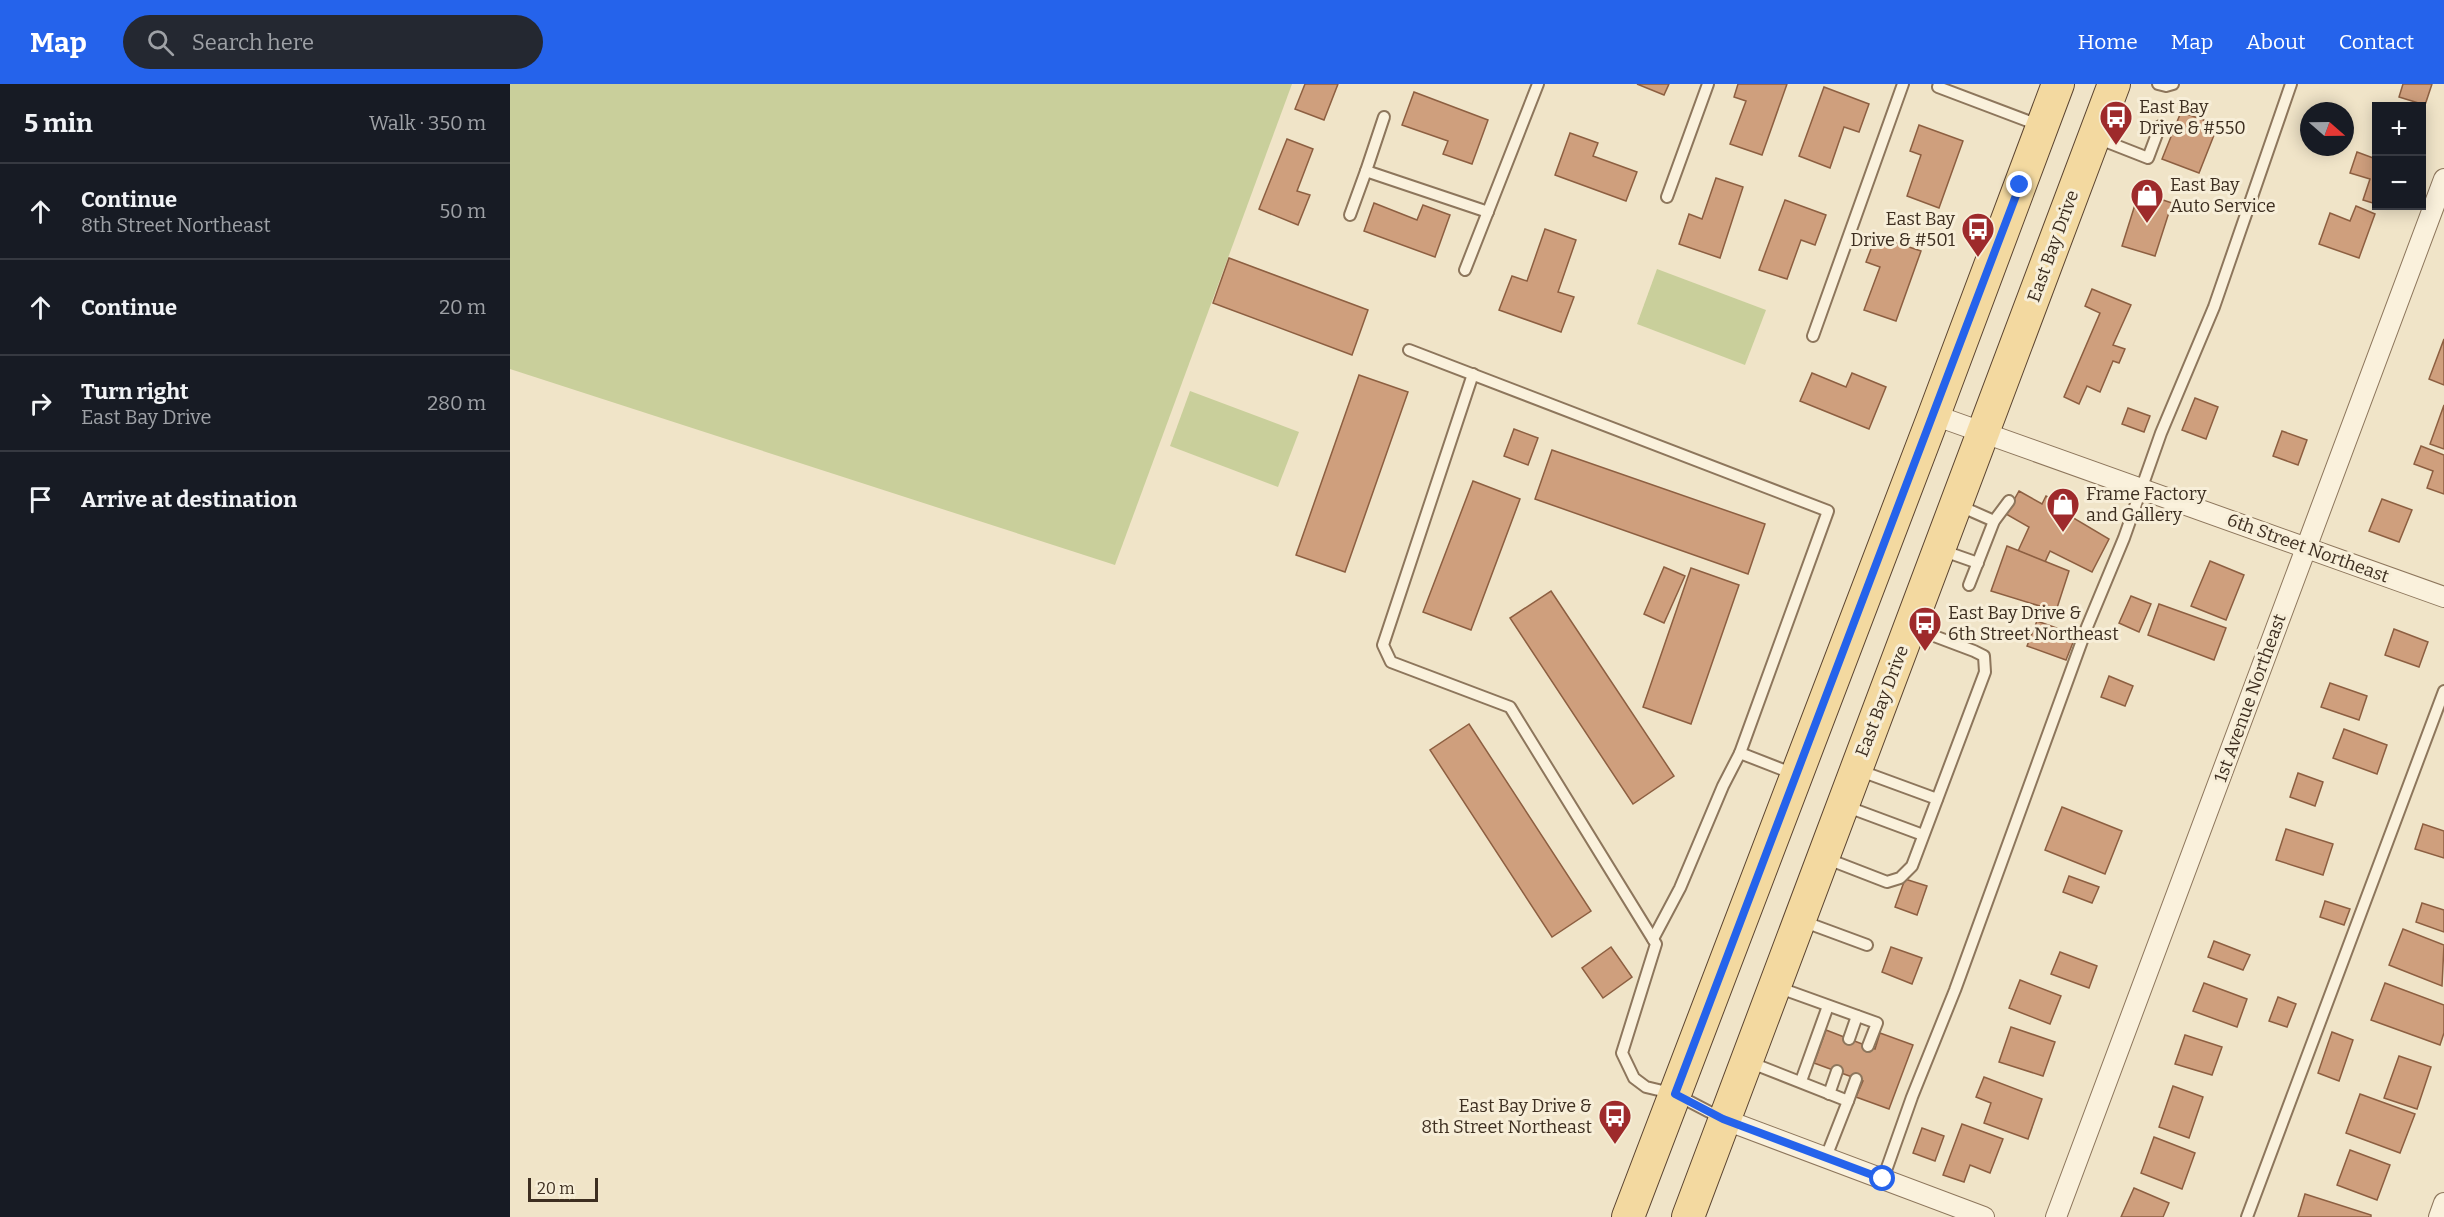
<!DOCTYPE html>
<html lang="en">
<head>
<meta charset="utf-8">
<style>
	body { margin:0; font-family:Bitter,serif; background:#242831; color:#f1f3f6 }
	.controls { position:absolute; right:18px; top:18px; display:grid; overflow:hidden; border-radius:0px; box-shadow:0 3px 15px #0003 }
	.controls button { width:54px; height:54px; display:grid; place-items:center; padding:0; border:0; border-bottom:2px solid #363941; background:#171b24; color:#f1f3f6; font:30px sans-serif }
	.compass { position:absolute; left:1790px; top:18px; width:54px; height:54px; border-radius:50%; background:#171b24; box-shadow:0 3px 15px #0003; rotate:110deg }
	.scale { position:absolute; left:18px; bottom:15px; width:70px; box-sizing:border-box; padding-left:6px; border:3px solid #3d2e20; border-top:0; font-size:16px; line-height:21px; white-space:nowrap; color:#3d2e20; -webkit-text-stroke:4px #f7eed8; paint-order:stroke }
	.stop { position:absolute; width:18px; height:18px; margin:-14px; border:4px solid #2563eb; border-radius:50%; background:#fff }
	.stop.end { background:#2563eb; border-color:#fff; box-shadow:0 2px 6px #0008 }
	.list { margin:0; padding:0; list-style:none }
	h2 { display:flex; justify-content:space-between; align-items:center; height:78px; margin:0; padding:0 24px; font-size:26px }
	h2 small { font-size:20px; font-weight:400; color:#9ea1a6 }
	.list li { display:grid; grid-template-columns:39px 1fr auto; gap:18px; align-items:center; box-sizing:border-box; height:96px; padding:0 24px; border-top:2px solid #363941 }
	.list b { display:block; font-size:22px; white-space:nowrap }
	.list p { margin:0; font-size:20px; white-space:nowrap; color:#9ea1a6 }
	.list em { font-size:20px; font-style:normal; color:#9ea1a6 }
	.icon { flex:none; width:33px; height:33px; fill:none; stroke:currentColor; stroke-width:2; stroke-linecap:round; stroke-linejoin:round }
	.map { position:relative; flex:none; width:1934px; height:1133px; overflow:hidden }
	header { display:flex; align-items:center; gap:36px; box-sizing:border-box; height:84px; padding:0 30px; background:#2563eb; color:#fff }
	header strong { font-size:28px }
	nav { display:flex; gap:33px; margin-inline-start:auto; font-size:21px }
	.search { width:420px; height:54px; background:#242831; display:flex; align-items:center; gap:15px; box-sizing:border-box; padding:0 21px; border-radius:33px; color:#9ea1a6; font-size:22px }
	main { display:flex }
	aside { flex:1; background:#171b24 }
	.map>svg:first-child { display:block }
</style>
</head>
<body>
<header>
<strong>Map</strong>
<div class="search"><svg class="icon" aria-label="search" viewBox="0 0 24 24"><circle cx="10" cy="10" r="6"/><path d="M15 15l6 6"/></svg>Search here</div>
<nav><a>Home</a><a>Map</a><a>About</a><a>Contact</a></nav>
</header>
<main>
<aside>
<h2>5 min<small>Walk · 350 m</small></h2>
<ul class="list">
<li><svg class="icon" aria-label="ahead" viewBox="0 0 24 24"><path d="M12 20V5M6 11l6-6 6 6"/></svg><div><b>Continue</b><p>8th Street Northeast</p></div><em>50 m</em></li>
<li><svg class="icon" aria-label="ahead" viewBox="0 0 24 24"><path d="M12 20V5M6 11l6-6 6 6"/></svg><div><b>Continue</b></div><em>20 m</em></li>
<li><svg class="icon" aria-label="right" viewBox="0 0 24 24"><path d="M7 20v-9h11M14 6l5 5-5 5"/></svg><div><b>Turn right</b><p>East Bay Drive</p></div><em>280 m</em></li>
<li><svg class="icon" aria-label="arrive" viewBox="0 0 24 24"><path d="M6 21V4h12l-3 4 3 4H6"/></svg><div><b>Arrive at destination</b></div></li>
</ul>
</aside>
<div class="map">
<svg width="1934" height="1133" viewBox="0 0 1934 1133">
	<rect width="100%" height="100%" fill="#f0e4c8"/>
	<g fill="#c9cf9b">
		<polygon points="0,0 782,0 605,481 0,285"/>
		<polygon points="1147,185 1256,226 1235,281 1127,240"/>
		<polygon points="680,307 789,348 768,403 660,362"/>
	</g>
	<g fill="#cf9f7d" stroke="#8d5f41" stroke-width="1.5">
		<polygon points="795,0 828,0 814,36 785,25"/>
		<polygon points="1127,0 1159,0 1154,11"/>
		<polygon points="1228,0 1277,0 1252,71 1220,60 1236,17 1224,13"/>
		<polygon points="1893,0 1922,0 1915,21 1889,13"/>
		<polygon points="1314,3 1359,20 1349,48 1334,43 1320,84 1289,72"/>
		<polygon points="904,8 978,36 962,80 933,70 938,57 892,41"/>
		<polygon points="1671,28 1708,41 1689,89 1652,75"/>
		<polygon points="1409,41 1453,57 1429,124 1397,112 1411,71 1400,67"/>
		<polygon points="1060,49 1088,59 1083,72 1127,88 1116,117 1045,91"/>
		<polygon points="777,55 803,65 787,107 800,111 788,141 749,125"/>
		<polygon points="1847,68 1866,75 1866,120 1853,116 1860,95 1840,89"/>
		<polygon points="1206,94 1233,103 1210,174 1169,160 1179,130 1192,135"/>
		<polygon points="1629,108 1662,119 1645,172 1612,162"/>
		<polygon points="1275,116 1316,131 1305,161 1291,156 1277,195 1249,186"/>
		<polygon points="864,119 907,136 913,121 940,131 925,173 854,147"/>
		<polygon points="1846,122 1865,130 1849,174 1809,160 1820,129 1840,137"/>
		<polygon points="1035,145 1066,156 1048,208 1064,213 1051,248 989,226 1002,192 1017,197"/>
		<polygon points="1366,152 1411,167 1386,237 1354,226 1370,183 1356,178"/>
		<polygon points="719,174 858,226 842,271 703,219"/>
		<polygon points="1582,205 1621,221 1603,261 1615,265 1609,279 1603,277 1590,308 1577,302 1569,320 1554,313 1590,229 1575,222"/>
		<polygon points="1934,255 1934,301 1919,295"/>
		<polygon points="1302,289 1336,303 1342,289 1376,303 1359,345 1290,317"/>
		<polygon points="849,291 898,308 835,488 786,471"/>
		<polygon points="1685,314 1708,323 1696,355 1672,346"/>
		<polygon points="1934,321 1934,365 1920,360"/>
		<polygon points="1618,324 1640,332 1634,348 1612,340"/>
		<polygon points="1004,345 1028,354 1018,381 994,372"/>
		<polygon points="1772,347 1797,356 1788,381 1763,372"/>
		<polygon points="1911,362 1934,371 1934,410 1917,404 1923,387 1904,380"/>
		<polygon points="1042,366 1255,440 1238,490 1025,415"/>
		<polygon points="963,397 1010,415 961,546 913,528"/>
		<polygon points="1509,407 1532,420 1536,412 1563,425 1560,432 1599,455 1582,488 1540,467 1535,478 1508,467 1519,443 1496,430"/>
		<polygon points="1872,415 1902,426 1889,458 1859,447"/>
		<polygon points="1497,462 1559,487 1546,527 1481,507"/>
		<polygon points="1700,477 1734,491 1716,536 1681,522"/>
		<polygon points="1154,483 1175,492 1154,539 1134,530"/>
		<polygon points="1181,484 1229,501 1181,640 1133,623"/>
		<polygon points="1041,507 1164,692 1123,720 1000,534"/>
		<polygon points="1621,512 1641,520 1629,548 1609,539"/>
		<polygon points="1649,520 1716,544 1704,576 1638,551"/>
		<polygon points="1527,537 1566,551 1556,576 1517,562"/>
		<polygon points="1884,545 1918,558 1909,583 1875,571"/>
		<polygon points="1599,592 1623,602 1615,622 1591,613"/>
		<polygon points="1820,599 1857,612 1849,636 1811,623"/>
		<polygon points="959,640 1081,827 1042,853 920,666"/>
		<polygon points="1834,645 1877,661 1867,690 1823,674"/>
		<polygon points="1788,689 1813,698 1805,722 1780,713"/>
		<polygon points="1552,723 1612,747 1595,790 1535,766"/>
		<polygon points="1913,740 1934,747 1934,774 1905,765"/>
		<polygon points="1776,745 1823,760 1813,791 1766,776"/>
		<polygon points="1559,792 1589,803 1582,819 1553,808"/>
		<polygon points="1395,795 1417,802 1407,831 1385,823"/>
		<polygon points="1815,817 1840,825 1834,841 1810,833"/>
		<polygon points="1912,819 1934,826 1934,848 1906,838"/>
		<polygon points="1893,845 1934,861 1932,902 1879,881"/>
		<polygon points="1704,857 1740,871 1733,886 1698,873"/>
		<polygon points="1101,863 1122,893 1093,914 1072,884"/>
		<polygon points="1381,863 1412,874 1402,900 1372,888"/>
		<polygon points="1550,868 1587,882 1579,904 1541,890"/>
		<polygon points="1510,896 1551,912 1540,940 1499,924"/>
		<polygon points="1694,899 1737,915 1727,943 1683,927"/>
		<polygon points="1875,899 1934,921 1934,949 1930,961 1861,936"/>
		<polygon points="1768,913 1786,920 1777,943 1759,937"/>
		<polygon points="1501,943 1545,958 1533,992 1489,978"/>
		<polygon points="1316,946 1365,965 1370,949 1403,961 1379,1025 1346,1013 1353,997 1304,979"/>
		<polygon points="1822,948 1843,956 1829,997 1808,989"/>
		<polygon points="1675,951 1712,963 1702,991 1665,980"/>
		<polygon points="1889,972 1921,983 1907,1025 1874,1014"/>
		<polygon points="1474,993 1532,1015 1518,1055 1474,1039 1481,1019 1466,1013"/>
		<polygon points="1663,1002 1693,1013 1679,1054 1649,1043"/>
		<polygon points="1850,1010 1905,1030 1890,1069 1836,1049"/>
		<polygon points="1452,1040 1493,1055 1480,1089 1460,1081 1454,1098 1433,1091"/>
		<polygon points="1412,1044 1434,1052 1425,1077 1403,1069"/>
		<polygon points="1644,1053 1685,1069 1672,1105 1631,1089"/>
		<polygon points="1840,1066 1880,1081 1867,1116 1827,1101"/>
		<polygon points="1624,1104 1659,1119 1653,1133 1611,1133"/>
		<polygon points="1795,1110 1861,1131 1861,1133 1788,1133"/>
	</g>
	<g fill="none" stroke-linecap="round" stroke-linejoin="round">
		<defs>
			<g id="service">
				<polyline points="1429,0 1428,3 1531,42"/>
				<polyline points="1648,0 1656,2 1663,0"/>
				<polyline points="874,33 856,87 978,128"/>
				<polyline points="1587,54 1638,74 1650,42"/>
				<polyline points="1157,113 1198,0"/>
				<polyline points="840,131 856,87"/>
				<polyline points="955,186 1028,0"/>
				<polyline points="1303,252 1393,0"/>
				<polyline points="899,266 1318,427 1230,669 1284,690"/>
				<polyline points="963,290 873,561 881,578 1000,623 1146,860 1112,969 1124,994 1136,1003 1165,1010 1213,1035"/>
				<polyline points="1450,422 1484,437"/>
				<polyline points="1431,466 1468,479"/>
				<polyline points="1459,501 1484,437 1499,417"/>
				<polyline points="1348,686 1427,715"/>
				<polyline points="1335,722 1413,751"/>
				<polyline points="1315,774 1377,798 1390,794 1402,782 1475,588 1474,572 1464,567 1403,544"/>
				<polyline points="1292,837 1357,861"/>
				<polyline points="1143,855 1170,804 1213,702 1230,669"/>
				<polyline points="1267,903 1367,939 1358,962"/>
				<polyline points="1339,955 1347,932"/>
				<polyline points="1239,978 1338,1017 1316,1073"/>
				<polyline points="1291,997 1318,922"/>
				<polyline points="1319,1010 1327,987"/>
				<polyline points="1338,1017 1346,995"/>
				<polyline points="1373,1095 1402,1013 1445,906 1577,543 1614,454 1651,349 1704,223 1781,0"/>
				<polyline points="1737,1133 1934,607"/>
			</g>
			<g id="minor">
				<polyline points="1424,331 1934,513"/>
				<polyline points="1213,1035 1474,1133"/>
				<polyline points="1546,1133 1934,95"/>
				<polyline points="1929,1133 1934,1119"/>
			</g>
			<g id="primary">
				<polyline points="1118,1133 1424,331 1548,0"/>
				<polyline points="1178,1133 1604,0"/>
			</g>
		</defs>
		<use href="#service" stroke="#8d765c" stroke-width="14"/>
		<use href="#minor" stroke="#8d765c" stroke-width="22"/>
		<use href="#primary" stroke="#5b4430" stroke-width="34"/>
		<use href="#service" stroke="#faf1dc" stroke-width="10"/>
		<use href="#minor" stroke="#faf1dc" stroke-width="20"/>
		<use href="#primary" stroke="#f3d9a0" stroke-width="32"/>
	</g>
	<g fill="none" stroke-linecap="round" stroke-linejoin="round">
		<polyline stroke="#2563eb" stroke-width="8" points="1373,1095 1213,1035 1165,1010 1510,101"/>
	</g>
	<defs>
		<symbol id="bus-pin" viewBox="-11 -11 22 30"><path d="M0 17L-7.5 6A9.5 9.5 0 1 1 7.5 6Z" fill="#9e2a2b" stroke="#f7eed8"/><path d="M-5-6H5V4H4V6H2V4H-2V6H-4V4H-5ZM-3.5-4V0h7V-4ZM-3.5 1.2v1.5H-2V1.2ZM2 1.2v1.5H3.5V1.2Z" fill="#fff"/></symbol>
		<symbol id="shop-pin" viewBox="-11 -11 22 30"><path d="M0 17L-7.5 6A9.5 9.5 0 1 1 7.5 6Z" fill="#9e2a2b" stroke="#f7eed8"/><path d="M-5-2.5h2.3a2.7 3.5 0 0 1 5.4 0H5L5.5 6h-11ZM-1.5-2.5h3a1.5 2.3 0 0 0-3 0Z" fill="#fff"/></symbol>
	</defs>
	<g fill-rule="evenodd">
		<use href="#bus-pin" x="1587" y="14" width="38" height="52"/>
		<use href="#shop-pin" x="1618" y="92" width="38" height="52"/>
		<use href="#bus-pin" x="1449" y="126" width="38" height="52"/>
		<use href="#shop-pin" x="1534" y="401" width="38" height="52"/>
		<use href="#bus-pin" x="1396" y="520" width="38" height="52"/>
		<use href="#bus-pin" x="1086" y="1013" width="38" height="52"/>
	</g>
	<g text-anchor="middle" dominant-baseline="central" stroke-width="6" stroke-linejoin="round" paint-order="stroke">
		<g font-size="18" fill="#3d2e20" stroke="#f7eed8" text-anchor="start">
			<text x="1629" y="23">East Bay<tspan x="1629" dy="21">Drive &amp; #550</tspan></text>
			<text x="1660" y="101">East Bay<tspan x="1660" dy="21">Auto Service</tspan></text>
			<text x="1445" y="135" text-anchor="end">East Bay<tspan x="1445" dy="21">Drive &amp; #501</tspan></text>
			<text x="1576" y="410">Frame Factory<tspan x="1576" dy="21">and Gallery</tspan></text>
			<text x="1438" y="529">East Bay Drive &amp;<tspan x="1438" dy="21">6th Street Northeast</tspan></text>
			<text x="1082" y="1022" text-anchor="end">East Bay Drive &amp;<tspan x="1082" dy="21">8th Street Northeast</tspan></text>
		</g>
		<g font-size="18" fill="#3d2e20" stroke="#f7eed8">
			<text transform="translate(1543 162) rotate(-70)">East Bay Drive</text>
			<text transform="translate(1798 464) rotate(20)">6th Street Northeast</text>
			<text transform="translate(1740 614) rotate(-70)">1st Avenue Northeast</text>
			<text transform="translate(1372 617) rotate(-69)">East Bay Drive</text>
		</g>
	</g>
</svg>
<div class="controls">
<button>+</button>
<button>−</button>
</div>
<svg class="compass" viewBox="-18 -18 36 36"><path d="M0-13l5 13h-10z" fill="#e53935"/><path d="M0 13l5-13h-10z" fill="#9ea1a6"/></svg>
<div class="scale">20 m</div>
<div class="stop" style="left:1373px;top:1095px"></div>
<div class="stop end" style="left:1510px;top:101px"></div>
</div>
</main>
</body>
</html>
